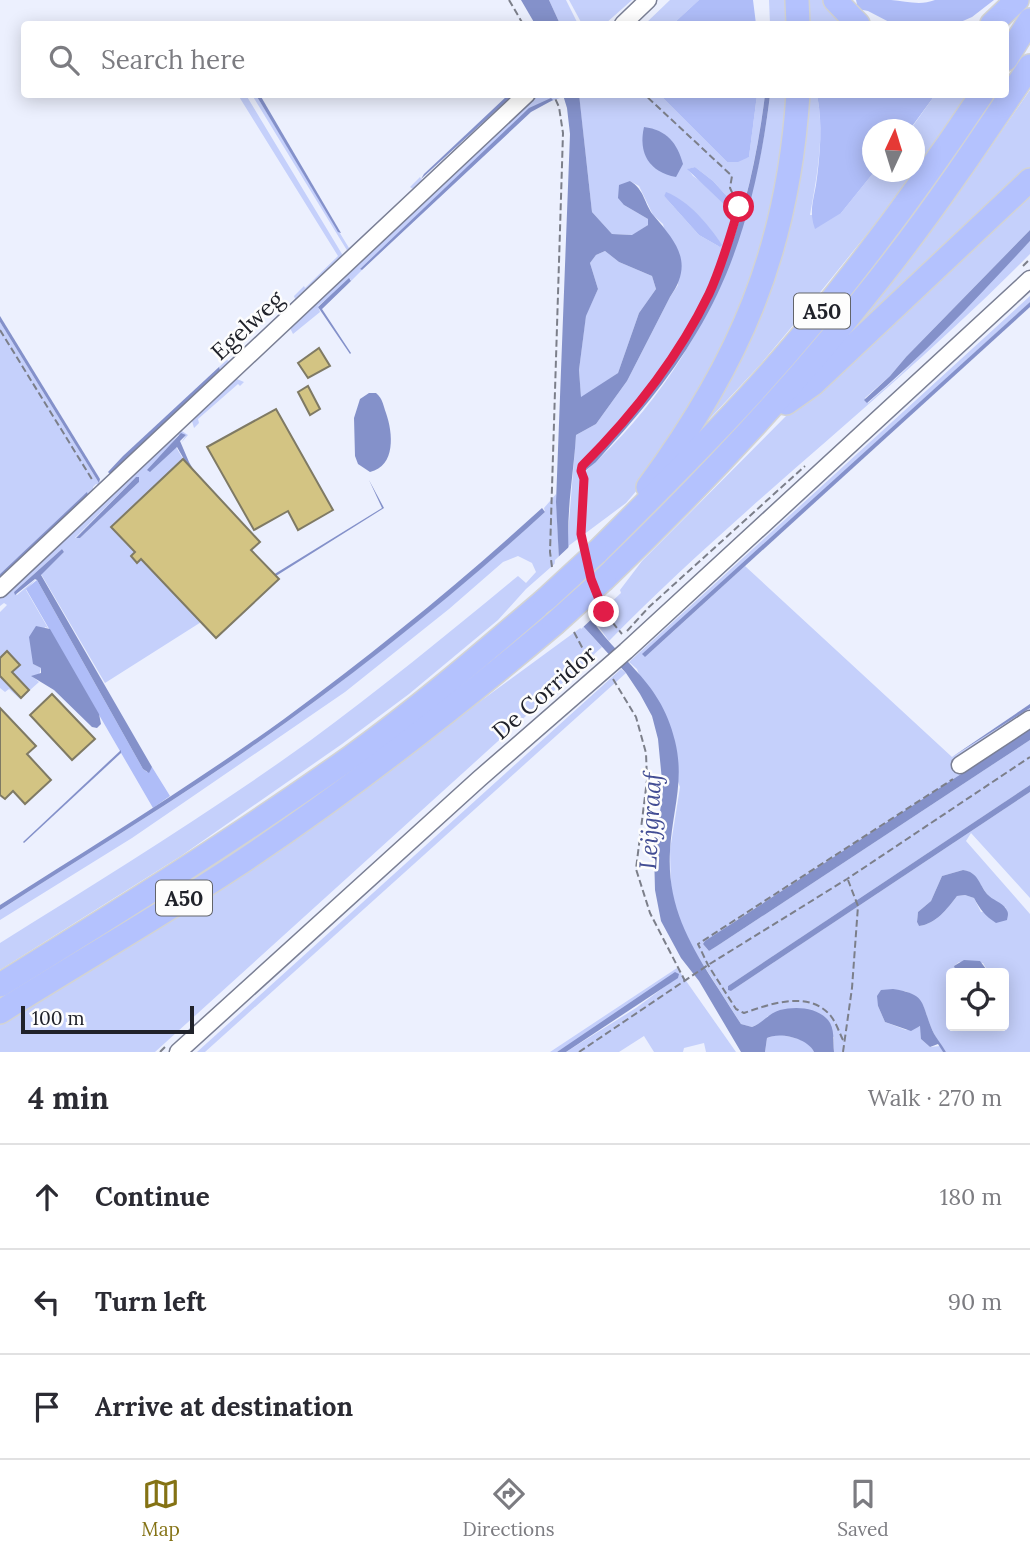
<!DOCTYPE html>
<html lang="en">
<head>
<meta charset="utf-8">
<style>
	body { margin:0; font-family:Lora,serif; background:#f7f7f7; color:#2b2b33 }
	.controls { position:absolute; right:21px; bottom:21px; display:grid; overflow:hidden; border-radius:7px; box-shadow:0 4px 18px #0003 }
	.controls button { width:63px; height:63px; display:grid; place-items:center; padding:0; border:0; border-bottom:2px solid #e1e1e2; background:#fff; color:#2b2b33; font:35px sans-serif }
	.compass { position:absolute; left:862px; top:119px; width:63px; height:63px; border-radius:50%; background:#fff; box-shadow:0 4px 18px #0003; rotate:4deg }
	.scale { position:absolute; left:21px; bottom:18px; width:173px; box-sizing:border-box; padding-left:7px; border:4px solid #20222a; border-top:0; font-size:19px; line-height:24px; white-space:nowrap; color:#20222a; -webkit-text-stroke:5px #fdfdfd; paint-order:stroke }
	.stop { position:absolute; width:21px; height:21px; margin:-16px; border:5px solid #e11d48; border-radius:50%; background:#fff }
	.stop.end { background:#e11d48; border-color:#fff; box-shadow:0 2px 7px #0008 }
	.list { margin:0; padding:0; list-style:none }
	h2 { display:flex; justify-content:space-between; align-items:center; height:91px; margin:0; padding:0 28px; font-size:30px }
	h2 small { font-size:23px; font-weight:400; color:#7c7c81 }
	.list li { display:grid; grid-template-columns:46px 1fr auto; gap:21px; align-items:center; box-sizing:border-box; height:105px; padding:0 28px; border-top:2px solid #e1e1e2 }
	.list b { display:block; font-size:26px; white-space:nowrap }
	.list em { font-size:23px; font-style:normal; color:#7c7c81 }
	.icon { flex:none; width:38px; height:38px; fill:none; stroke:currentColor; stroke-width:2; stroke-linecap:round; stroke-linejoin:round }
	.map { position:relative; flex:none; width:1030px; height:1052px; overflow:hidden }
	.search { position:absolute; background:#fff; box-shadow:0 4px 18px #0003; left:21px; right:21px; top:21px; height:77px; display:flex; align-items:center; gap:18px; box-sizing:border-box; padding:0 24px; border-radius:7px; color:#7c7c81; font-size:26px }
	.sheet { height:406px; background:#fff }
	nav { display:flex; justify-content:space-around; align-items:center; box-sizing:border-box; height:98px; border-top:2px solid #e1e1e2; background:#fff; font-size:19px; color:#7c7c81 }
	nav a { display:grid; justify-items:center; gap:4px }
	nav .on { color:#847214 }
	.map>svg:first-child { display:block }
</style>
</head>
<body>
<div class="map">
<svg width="1030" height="1052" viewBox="0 0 1030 1052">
	<rect width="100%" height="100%" fill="#ecf0fe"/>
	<g fill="#c5d0fb" fill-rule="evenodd">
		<polygon points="549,0 566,0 578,24 560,24"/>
		<polygon points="569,0 632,0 605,24 582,24"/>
		<polygon points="670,0 699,0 673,24 645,24"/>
		<polygon points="769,0 792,0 793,24 770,24"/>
		<polygon points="801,0 830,0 851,24 801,24"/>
		<polygon points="1030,90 1030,175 834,356 954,200"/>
		<polygon points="238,95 246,95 342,254 340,264 104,487 96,484 93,487 93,497 0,585 0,577 72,510 84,495 0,574 0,322 99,483 220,370 219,367 227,360 229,361 295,299 294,296 304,286 305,288 338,256"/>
		<polygon points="252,95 256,95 349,248 413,189 410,187 420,177 422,180 513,95 520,95 348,252"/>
		<polygon points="535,95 563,95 563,97 529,109 360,269 362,270 351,281 351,279 318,306 320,312 293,334 287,322"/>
		<path d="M579,95H660L727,162L749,157L757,95H765C745,251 697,357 584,468L586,471C696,372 753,240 770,95H794L789,154L749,306L651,474L626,503L567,547L576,435L596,424L627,381L670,297L678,285L663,224L653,215L639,186L630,181L624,205L648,219V225L633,235L612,234L592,212ZM695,167L713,181L734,204L693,176L688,169ZM666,193L720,247L699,235L664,196Z"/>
		<path d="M802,95H817C825,133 817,177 810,215L841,213L874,172H913L884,213L805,311L760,365L685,445L734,360Z"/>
		<polygon points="935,95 967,95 915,170 914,130 910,130"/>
		<path d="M1030,185V230L906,357L890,376L865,398L868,403L901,374L1030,241V254C896,390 742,505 609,641L593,619L621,593L620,590L642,561L790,412Z"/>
		<polygon points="605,251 619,262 652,276 656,289 639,313 618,373 581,398 579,370 586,315 598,289 590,263 596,255"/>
		<path d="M1030,296V302L645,657L745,566L952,757L1030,708V729L732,923L703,944L709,951L717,946L1030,740V785L728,986L729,990L731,991L1030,792V898L971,833L966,841L1030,914V1052H946C941,1044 934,1036 931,1027C923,1008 926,1001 905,991L878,1006L885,1022L906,1030L921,1026V1039L930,1047L940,1046L943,1052H834V1037L768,1016L764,1021L752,1027L741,1024L692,947L676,913L671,890L670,850L680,787L637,669L629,662ZM963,870C976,872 980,885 987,894C991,900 1000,904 1006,908L981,912L974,898L965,895L957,896C947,909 936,924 919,926L917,922L918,912L931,901L942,876ZM959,962L983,963L989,973H1004V1026H951V973H956L954,966Z"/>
		<polygon points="230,376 244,382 240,386 238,384 198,419 199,423 194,428 190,414"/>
		<path d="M177,428L188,435L181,443L186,435H178L150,472L176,447L258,586L105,683L41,574L64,552L62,549L14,592L17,595L36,579L26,590L48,628L45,627L33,664L41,668L39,675L32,676L39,682L20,699L9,689L5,692L0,688V612L7,605L4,603L0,606V593ZM136,477L139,482L80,538H75Z"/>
		<path d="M556,494L559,560L526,589L498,620L409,694L342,744L181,856L0,970V943C105,877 210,813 311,740C382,688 450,632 518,576L526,583L536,572L532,563L518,556L503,562L449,609L345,692L132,838L0,920V910C83,856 169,805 250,748C354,675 451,597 545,512L544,508Z"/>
		<polygon points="583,626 602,647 155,1052 0,1052 0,1025 145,935 310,826"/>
		<polygon points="621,669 626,673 205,1052 197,1052"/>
		<polygon points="677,968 736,1052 706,1052 704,1043 684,1048 683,1052 654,1052 644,1036 619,1052 566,1052 636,1008 679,976 557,1052 550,1052"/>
		<path d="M779,1034C793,1039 808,1037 814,1052H765L767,1038Z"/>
	</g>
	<g fill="#afbdf8">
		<polygon points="699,0 753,0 756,24 673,24"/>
		<path d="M856,0C868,0 879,0 891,0C906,1 920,6 935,0H994L972,17L956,24H893L868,11L858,9Z"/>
		<polygon points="660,95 757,95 749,157 738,162 727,162"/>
		<path d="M817,95H935L910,129L872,130L874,172L841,213L815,229C809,212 813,202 816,185C820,156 823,123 817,95Z"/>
		<polygon points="695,167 713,181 734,204 734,209 730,210 687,169"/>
		<path d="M666,192C689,201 708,224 722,245L720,247L699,235L664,196Z"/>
		<polygon points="37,580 143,769 147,772 152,767 170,796 153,808 26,589"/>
	</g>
	<g fill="#8491ca" fill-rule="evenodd">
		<polygon points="521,0 549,0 560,24 535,24"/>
		<path d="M579,94L592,212L612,234L632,235L648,225V219L624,205L618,198L619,185L630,181C645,190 644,204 654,216C677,243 694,263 670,297L627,381L596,424L576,435C573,489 556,557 584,607C613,659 660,676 675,741C685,781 672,812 670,851C667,901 686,938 712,979C722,994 731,1009 741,1024L752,1027C763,1023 769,1013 780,1010C795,1006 817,1007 828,1020C835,1028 833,1042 834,1052H814C809,1039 780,1031 767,1038L765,1052H741L699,981L681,958L661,921L655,890L654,852L663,791L658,739L652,716L640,694L626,673L583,626L559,560L556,502L570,134L567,108L563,95ZM605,251L619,262L652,276L656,289L639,313L618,373L581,397L579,370L586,316L598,289L590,263L596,255Z"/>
		<polygon points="256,95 260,95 341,233 338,232"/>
		<polygon points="508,95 513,95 421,179 424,174"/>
		<path d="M765,95H770C760,177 740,261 697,332C669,380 633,421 596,462L585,471V467C697,358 746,248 765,95Z"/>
		<polygon points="551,98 553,100 531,112 362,270 360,269 529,108"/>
		<path d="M644,127C667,130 677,143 683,164L676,177C649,172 638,153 644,127Z"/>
		<path d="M1030,230V241C978,297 926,353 867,403L864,400L890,376L906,357Z"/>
		<polygon points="349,278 351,281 322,309 351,353 350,354 318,307"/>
		<polygon points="1030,302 1030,307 645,657 642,654"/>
		<polygon points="0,316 100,479 99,483 0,322"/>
		<polygon points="219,367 220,370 110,474 108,472 123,456"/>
		<path d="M369,393H376C383,399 383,405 386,413C393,433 396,466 370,472L358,464L355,456L354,418L360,399Z"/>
		<polygon points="181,433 186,435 180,441 189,462 254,574 250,574 177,447 150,472 147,470"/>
		<polygon points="136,477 139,477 139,482 80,538 76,538"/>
		<polygon points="369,480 384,508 260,586 260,583 382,508"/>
		<polygon points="87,492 88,495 0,577 0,574"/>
		<path d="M542,508L545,512C452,597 354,675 250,748C169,805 83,856 0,910V905C96,844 192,785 284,719C374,653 460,583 542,508Z"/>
		<polygon points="62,549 64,552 41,575 152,767 149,773 143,769 37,580 35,579 15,595 14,592"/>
		<polygon points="36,626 50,629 99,714 101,724 97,728 92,727 54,690 31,676 41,673 41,668 33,664 29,637"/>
		<polygon points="1030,704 1030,708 952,757"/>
		<polygon points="1030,729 1030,740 717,946 709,951 703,944 705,941"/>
		<polygon points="121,750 121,753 24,843 23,842"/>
		<polygon points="1030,785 1030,792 731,991 728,990 728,986"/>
		<path d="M963,870C978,872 979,884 987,894C992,900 1002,902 1006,909C1009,913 1008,915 1007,920L996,923C985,916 980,909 974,898L965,895L957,896C947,909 936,924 919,926L917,922L918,912L931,901L942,876Z"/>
		<polygon points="964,960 980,961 989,973 956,973 954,966"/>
		<polygon points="675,972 679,974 678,978 566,1052 557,1052"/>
		<path d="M893,989C925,994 921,1001 931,1027C934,1036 941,1043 946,1052H943L938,1044L930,1047L921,1039L920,1026L911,1031L885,1022L878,1006L877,996L881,990Z"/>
	</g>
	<polygon fill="#ecf0fe" points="571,545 578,589 595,616 581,629 560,594 554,571 555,560"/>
	<g fill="#d3c483" stroke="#7f7a64" stroke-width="2">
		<polygon points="319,348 330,366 308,378 298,363"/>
		<polygon points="308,386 320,409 310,415 298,392"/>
		<polygon points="276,409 333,510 298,530 288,511 254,530 207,447"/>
		<polygon points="183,459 260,542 251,550 279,579 216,638 141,559 137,563 131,556 135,552 111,527"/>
		<polygon points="7,651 20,665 12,672 29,690 21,698 0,676 0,658"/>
		<polygon points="52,694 95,739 72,760 30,715"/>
		<polygon points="0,708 36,746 27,754 51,780 25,804 13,791 5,799 0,795"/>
	</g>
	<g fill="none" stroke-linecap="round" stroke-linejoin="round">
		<defs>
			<g id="minor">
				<polyline points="623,24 648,0"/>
				<polyline points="0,589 527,94"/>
				<polyline points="960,765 1030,719"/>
				<polyline points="178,1052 479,779 626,651 1030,279"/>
			</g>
			<g id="highway">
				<polyline points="797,0 798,24"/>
				<polyline points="835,0 858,24"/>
				<polyline points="992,24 1017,0"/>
				<polyline points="1006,59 1030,20"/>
				<polyline points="786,403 813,384 1030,180"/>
				<path d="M648,487C740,362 788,250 798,94"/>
				<path d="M596,553C649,500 702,448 752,393C837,300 912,199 982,94"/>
				<path d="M604,579C703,484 796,385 880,278C934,210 982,138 1030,66"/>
				<path d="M0,985C118,912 237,838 351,757C418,709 482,654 545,600"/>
				<path d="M0,1012C78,963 158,917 234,867C346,793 452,710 554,624"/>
			</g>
		</defs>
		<use href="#minor" stroke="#7a7f94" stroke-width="19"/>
		<use href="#highway" stroke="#d2d3d4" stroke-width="26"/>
		<g stroke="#7c7f8a" stroke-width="2" stroke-dasharray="7 3.5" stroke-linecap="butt">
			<polyline points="509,0 523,24"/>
			<polyline points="1023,266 1030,259"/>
			<polyline points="0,330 93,481"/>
			<path d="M583,542L581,534L584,479L581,471L582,466C633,415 678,358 709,294C722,266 730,236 739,207L730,188L732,176L644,94"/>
			<polyline points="552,567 550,552 563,133 559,107 553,94"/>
			<polyline points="601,605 604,612 622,634"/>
			<polyline points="627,631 649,607 805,466"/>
			<polyline points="574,632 585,653 596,660"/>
			<polyline points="613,679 636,717 646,753 647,780 636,869 650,913 685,981"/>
			<polyline points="558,690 578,673"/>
			<path d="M843,1040C839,1032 836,1022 830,1015C808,990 770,1004 744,1013L736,1009L708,965L698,944L953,779"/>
			<polyline points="160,1052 165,1047"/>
			<polyline points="579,1052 708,965 847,879 1030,757"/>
			<polyline points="843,1052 852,988 858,906 848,880"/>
		</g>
		<use href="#minor" stroke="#fff" stroke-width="16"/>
		<use href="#highway" stroke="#b4c2fe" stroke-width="23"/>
		<defs>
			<g id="highway-bridge">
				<polyline points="545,600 596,553"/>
				<polyline points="554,624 604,579"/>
			</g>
		</defs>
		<use href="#highway-bridge" stroke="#d2d3d4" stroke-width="26" stroke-linecap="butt"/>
		<use href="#highway-bridge" stroke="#b4c2fe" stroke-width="23"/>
	</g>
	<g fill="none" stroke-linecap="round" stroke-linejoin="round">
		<path stroke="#e11d48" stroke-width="9" d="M604,612L591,579L581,534L584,479L581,471L582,466C633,415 678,358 709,294C722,266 730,236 739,207"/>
	</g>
	<g text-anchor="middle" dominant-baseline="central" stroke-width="5" stroke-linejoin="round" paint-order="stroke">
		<g fill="#fdfdfd" stroke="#626469" stroke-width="2">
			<rect x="794" y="293.5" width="56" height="35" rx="5"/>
			<rect x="156" y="880.5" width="56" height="35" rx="5"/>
		</g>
		<g font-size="21" font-weight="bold" fill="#20222a">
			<text x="822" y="311">A50</text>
			<text x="184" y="898">A50</text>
		</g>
		<g font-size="23" fill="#20222a" stroke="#fdfdfd">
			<text transform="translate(247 325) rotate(-43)">Egelweg</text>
			<text transform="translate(544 692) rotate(-41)">De Corridor</text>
		</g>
		<g font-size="24" font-style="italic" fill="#424d94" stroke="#fdfdfd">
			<text transform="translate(650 821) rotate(-87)">Leijgraaf</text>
		</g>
	</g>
</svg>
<div class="controls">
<button><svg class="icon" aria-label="locate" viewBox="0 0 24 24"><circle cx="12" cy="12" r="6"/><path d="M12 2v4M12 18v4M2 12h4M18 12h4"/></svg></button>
</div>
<svg class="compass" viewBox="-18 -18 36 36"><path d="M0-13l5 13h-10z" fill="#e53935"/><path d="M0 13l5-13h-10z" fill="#7c7c81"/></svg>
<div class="scale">100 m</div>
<div class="stop" style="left:739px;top:207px"></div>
<div class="stop end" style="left:604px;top:612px"></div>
<div class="search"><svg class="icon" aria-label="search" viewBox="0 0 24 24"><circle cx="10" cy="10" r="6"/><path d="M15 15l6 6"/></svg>Search here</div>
</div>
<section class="sheet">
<h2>4 min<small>Walk · 270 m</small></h2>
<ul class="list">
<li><svg class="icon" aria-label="ahead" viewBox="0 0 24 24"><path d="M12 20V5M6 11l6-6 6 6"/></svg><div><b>Continue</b></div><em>180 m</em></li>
<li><svg class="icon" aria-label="left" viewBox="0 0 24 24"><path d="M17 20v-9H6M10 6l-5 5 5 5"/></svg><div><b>Turn left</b></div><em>90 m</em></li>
<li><svg class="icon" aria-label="arrive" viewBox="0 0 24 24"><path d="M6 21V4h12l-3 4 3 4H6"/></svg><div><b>Arrive at destination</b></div></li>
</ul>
</section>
<nav>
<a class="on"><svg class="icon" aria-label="map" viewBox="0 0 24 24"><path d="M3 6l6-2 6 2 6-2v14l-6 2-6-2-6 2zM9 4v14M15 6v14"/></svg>Map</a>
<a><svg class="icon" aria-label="directions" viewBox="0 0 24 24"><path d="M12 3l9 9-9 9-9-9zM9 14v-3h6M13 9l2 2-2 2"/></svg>Directions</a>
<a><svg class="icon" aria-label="saved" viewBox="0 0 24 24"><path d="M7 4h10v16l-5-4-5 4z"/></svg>Saved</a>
</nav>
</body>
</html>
